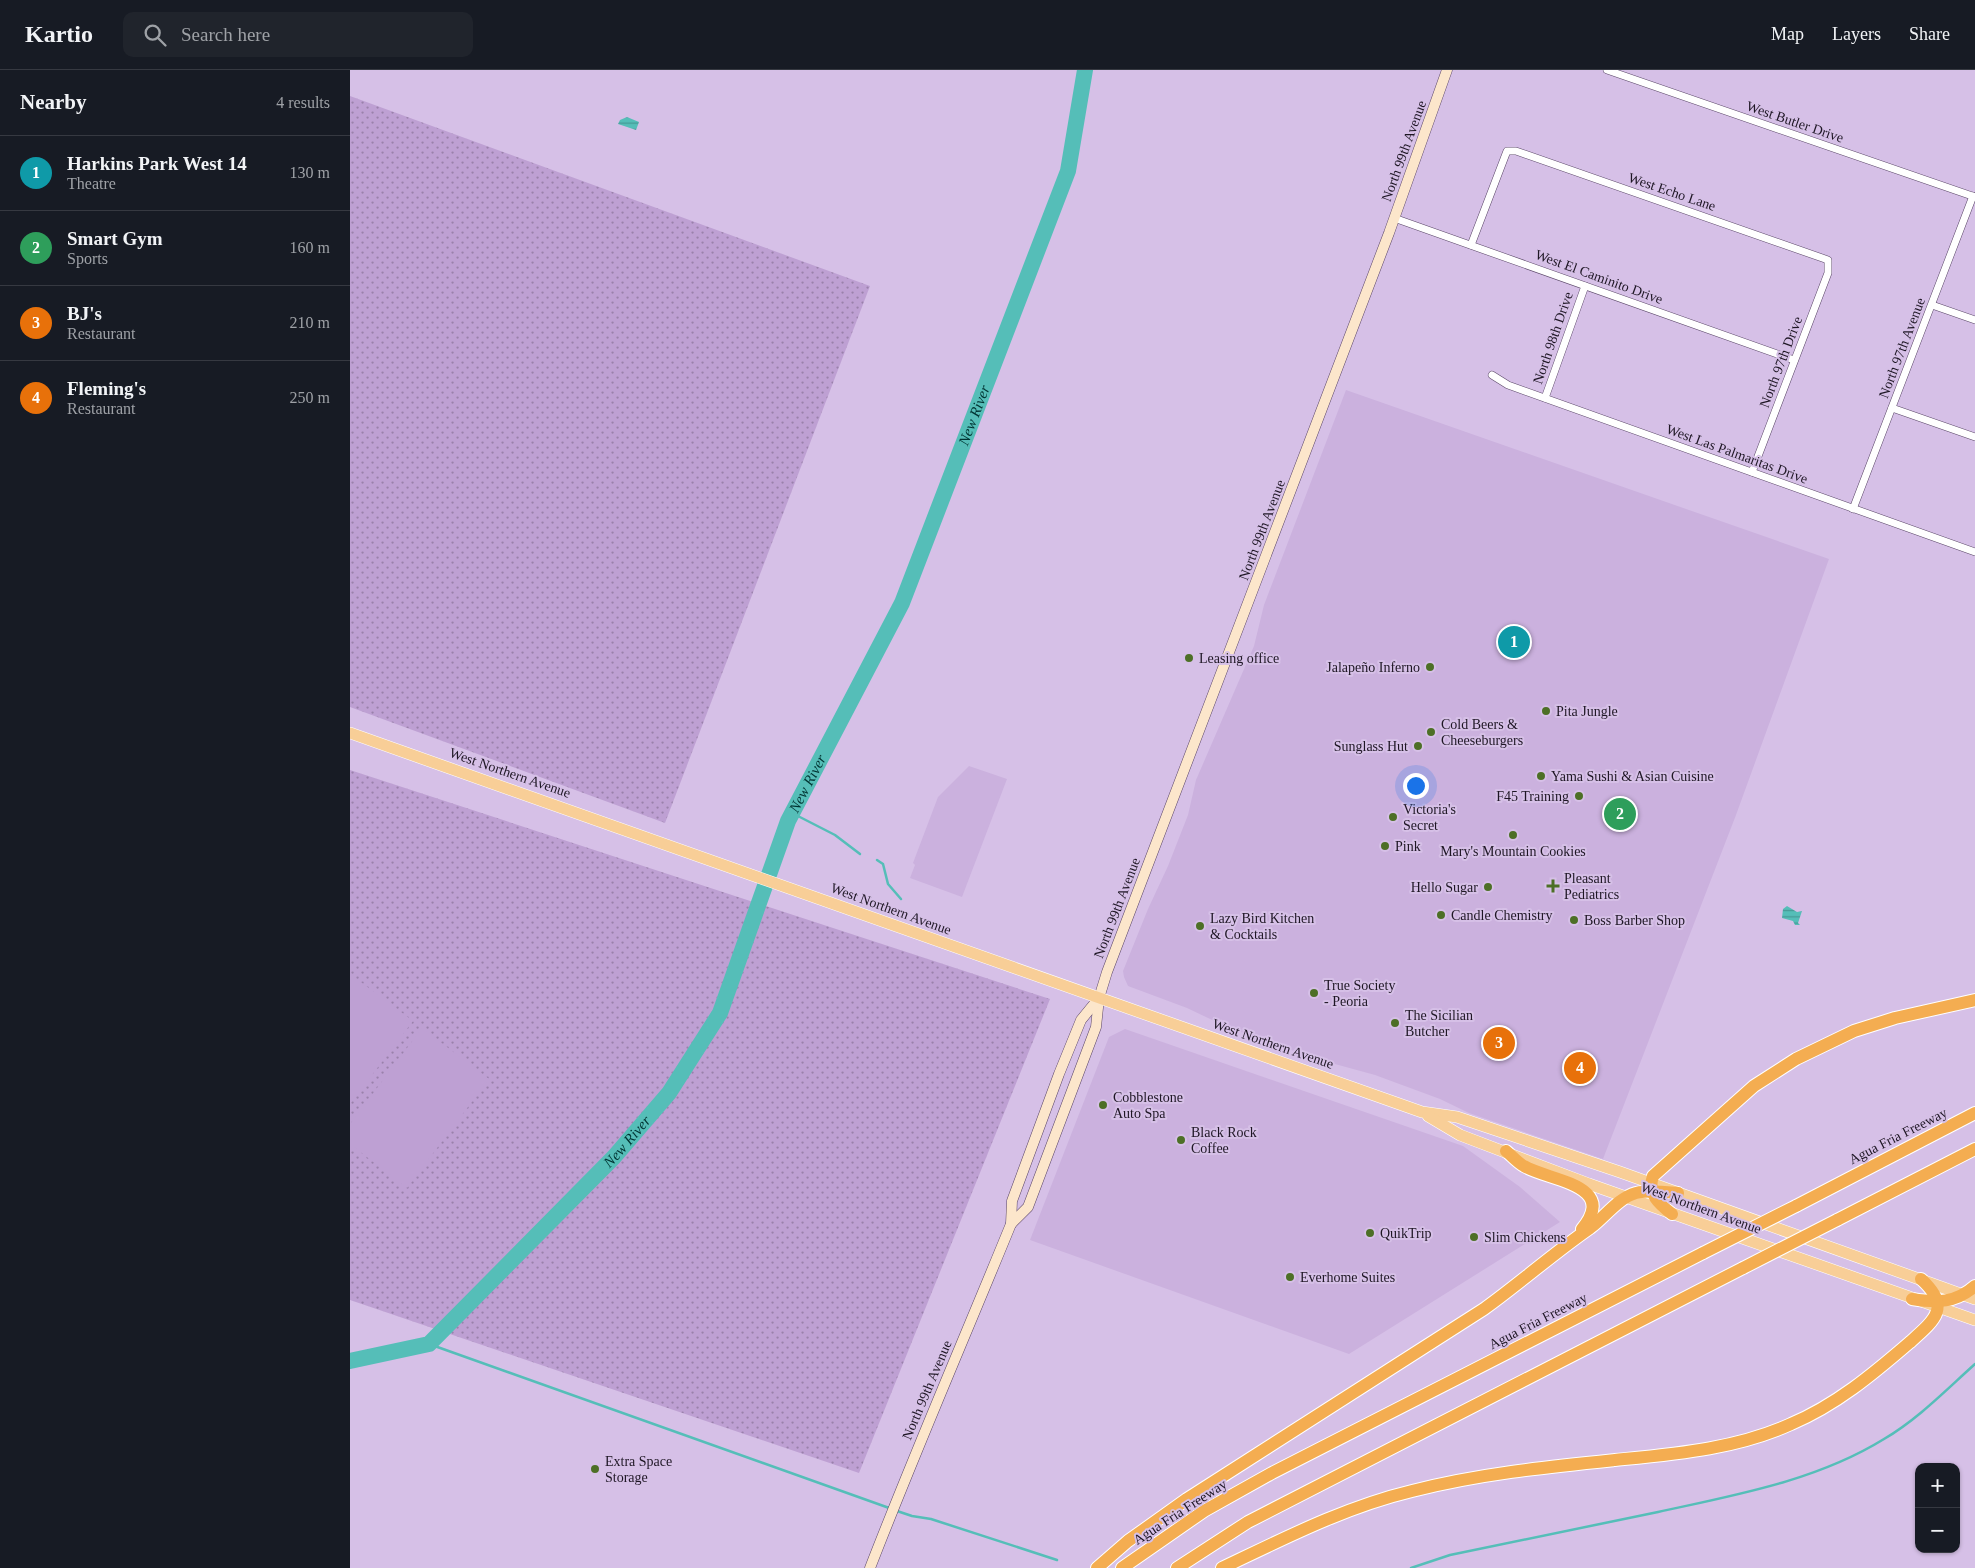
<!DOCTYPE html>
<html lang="en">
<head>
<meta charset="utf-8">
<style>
	body { margin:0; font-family:Georgia,serif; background:#20242c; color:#f1f3f6 }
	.controls { position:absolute; right:15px; bottom:15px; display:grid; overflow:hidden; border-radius:10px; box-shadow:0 1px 4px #0004 }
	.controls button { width:45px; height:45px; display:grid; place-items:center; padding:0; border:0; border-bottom:1px solid #363941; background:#171b24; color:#f1f3f6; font:25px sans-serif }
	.you { position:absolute; left:1065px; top:715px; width:18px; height:18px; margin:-12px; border:4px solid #fff; border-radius:50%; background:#1a73e8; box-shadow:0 0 0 8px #1a73e833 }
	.badge { display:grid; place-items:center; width:32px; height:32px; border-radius:50%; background:#a7b898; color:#fff; font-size:16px; font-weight:700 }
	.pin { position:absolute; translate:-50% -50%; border:2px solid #fff; box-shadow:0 1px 5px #0006 }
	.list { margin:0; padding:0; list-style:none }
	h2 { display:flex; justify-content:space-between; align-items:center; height:65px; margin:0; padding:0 20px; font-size:21px }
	h2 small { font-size:16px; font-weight:400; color:#9ea1a6 }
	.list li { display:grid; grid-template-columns:32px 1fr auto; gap:15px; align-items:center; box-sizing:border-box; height:75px; padding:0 20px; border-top:1px solid #363941 }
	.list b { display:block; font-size:19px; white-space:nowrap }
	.list p { margin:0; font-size:16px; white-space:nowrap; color:#9ea1a6 }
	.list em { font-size:16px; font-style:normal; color:#9ea1a6 }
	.icon { flex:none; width:28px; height:28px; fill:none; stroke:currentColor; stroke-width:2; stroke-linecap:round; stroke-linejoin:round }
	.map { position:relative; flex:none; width:1625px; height:1498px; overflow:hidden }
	header { display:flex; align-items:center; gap:30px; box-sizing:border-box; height:70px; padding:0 25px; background:#171b24; border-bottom:1px solid #363941 }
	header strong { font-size:24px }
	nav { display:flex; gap:28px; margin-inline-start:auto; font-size:18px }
	.search { width:350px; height:45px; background:#20242c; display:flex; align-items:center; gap:12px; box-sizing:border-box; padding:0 18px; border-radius:10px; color:#9ea1a6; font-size:19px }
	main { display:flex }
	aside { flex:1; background:#171b24 }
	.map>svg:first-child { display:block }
</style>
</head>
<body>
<header>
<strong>Kartio</strong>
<div class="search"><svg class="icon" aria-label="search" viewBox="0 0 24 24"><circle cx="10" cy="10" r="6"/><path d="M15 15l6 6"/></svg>Search here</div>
<nav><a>Map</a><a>Layers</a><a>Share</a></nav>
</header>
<main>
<aside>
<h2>Nearby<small>4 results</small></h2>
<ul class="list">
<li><span class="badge" style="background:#0f9aa8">1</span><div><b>Harkins Park West 14</b><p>Theatre</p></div><em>130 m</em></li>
<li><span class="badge" style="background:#2e9e5b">2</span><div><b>Smart Gym</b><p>Sports</p></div><em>160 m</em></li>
<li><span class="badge" style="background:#e8710a">3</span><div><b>BJ's</b><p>Restaurant</p></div><em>210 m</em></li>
<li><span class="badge" style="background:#e8710a">4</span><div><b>Fleming's</b><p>Restaurant</p></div><em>250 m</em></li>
</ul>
</aside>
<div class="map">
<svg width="1625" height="1498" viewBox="0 0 1625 1498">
	<defs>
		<pattern id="grass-dots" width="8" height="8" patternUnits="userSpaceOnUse" patternTransform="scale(1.25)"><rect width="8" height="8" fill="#bea0d3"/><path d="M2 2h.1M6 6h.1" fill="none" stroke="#9a81ab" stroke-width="1.8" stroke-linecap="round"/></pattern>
		<pattern id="water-rules" width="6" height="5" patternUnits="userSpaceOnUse" patternTransform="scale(1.25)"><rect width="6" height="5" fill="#55beb8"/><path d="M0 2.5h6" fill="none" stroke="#469995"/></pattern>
	</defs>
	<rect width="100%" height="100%" fill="#d6c0e7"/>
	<g fill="#cbb1de">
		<polygon points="996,320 1479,489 1386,745 1253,1089 1119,1043 1090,1029 1025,1005 963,988 877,957 837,938 778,916 774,907 773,901 798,839 818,796 838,745 846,710 904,576 914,535"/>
		<polygon points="619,696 657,709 612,827 560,808 565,795 563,793 588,727"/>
		<polygon points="775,959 1113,1076 1170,1117 1210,1152 999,1284 680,1170 759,967"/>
	</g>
	<g fill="url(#grass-dots)">
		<polygon points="0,26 520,216 315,753 0,637"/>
		<polygon points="0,700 700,929 509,1403 0,1230"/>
	</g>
	<g fill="#bea0d3">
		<polygon points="0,904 63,951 0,1034"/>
		<polygon points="72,958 139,1009 57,1118 0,1074 0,1054"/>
	</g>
	<g fill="url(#water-rules)">
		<polygon points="277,47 289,52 286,60 268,54 270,50"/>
		<polygon points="1437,836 1447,842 1452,841 1448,853 1450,855 1445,855 1443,851 1432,848 1433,839"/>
	</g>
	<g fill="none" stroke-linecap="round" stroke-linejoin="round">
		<g stroke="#55beb8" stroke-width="2.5">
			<polyline points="442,743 485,765 510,784"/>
			<polyline points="527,790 533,794 538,814 551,829"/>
			<polyline points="79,1274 542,1439"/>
			<polyline points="547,1441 562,1446 581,1449 707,1490"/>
			<path d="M1061,1498L1100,1485C1170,1471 1239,1456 1308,1442C1385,1425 1466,1411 1534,1369C1568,1349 1596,1320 1625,1294"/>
		</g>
		<path stroke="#55beb8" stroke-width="16" id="s1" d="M0,1291L79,1274L264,1087L319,1023L370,943L438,751L552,533L718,101L735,0"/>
		<defs>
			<g id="minor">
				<polyline points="1257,0 1625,127"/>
				<polyline points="1044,148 1444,290"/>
				<polyline points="1121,175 1157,81 1166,81 1478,190 1478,203 1402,402"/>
				<polyline points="1582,235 1625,250"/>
				<polyline points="1142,305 1158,315 1625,482"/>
				<polyline points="1195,328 1235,216"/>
				<polyline points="1542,338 1625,367"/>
				<polyline points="1503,439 1623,126"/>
			</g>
			<g id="secondary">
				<polyline points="661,1154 678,1137 746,957 749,928 757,902 1039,163 1097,0"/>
				<path d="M520,1498C565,1382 614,1269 661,1154L662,1131L709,1004L731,950L749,928"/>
			</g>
			<g id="primary">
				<polyline points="0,663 1072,1042 1107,1047 1270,1102 1625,1229"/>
				<polyline points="1078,1046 1110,1065 1239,1114 1625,1250"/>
			</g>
			<g id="motorway">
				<path d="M1156,1081C1162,1086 1168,1093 1174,1096C1199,1111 1269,1114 1232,1159"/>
				<polyline points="1446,1136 1625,1043"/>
				<path d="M1322,1144C1309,1134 1297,1124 1303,1106L1404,1016L1446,989L1504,961L1545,948L1625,930"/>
				<polyline points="1487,1150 1625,1079"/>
				<path d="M1562,1229C1587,1233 1606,1233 1625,1216"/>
				<path d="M747,1498L778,1471L837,1429L1134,1239C1170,1213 1204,1183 1240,1158C1255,1147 1268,1128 1286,1123C1299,1120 1314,1122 1328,1123"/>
				<polyline points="772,1498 854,1441 922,1403 1353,1183"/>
				<polyline points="827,1498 898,1452 1393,1198"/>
				<path d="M872,1498C933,1469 995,1437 1062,1421C1128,1404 1197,1397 1265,1390C1325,1384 1386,1379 1441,1354C1486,1335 1523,1304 1559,1273C1585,1250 1602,1237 1571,1209"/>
			</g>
		</defs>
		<use href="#minor" stroke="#594567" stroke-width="8"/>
		<use href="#secondary" stroke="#594567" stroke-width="11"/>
		<use href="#primary" stroke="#fff" stroke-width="12"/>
		<use href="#motorway" stroke="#fff" stroke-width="14"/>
		<use href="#minor" stroke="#fff" stroke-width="7"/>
		<use href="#secondary" stroke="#fce6cb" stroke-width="10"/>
		<use href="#primary" stroke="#f8ce97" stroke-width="11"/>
		<use href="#motorway" stroke="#f4ad51" stroke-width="12"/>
		<defs>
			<g id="motorway-bridge">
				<polyline points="1353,1183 1446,1136"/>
				<polyline points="1393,1198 1487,1150"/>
			</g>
		</defs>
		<use href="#motorway-bridge" stroke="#fff" stroke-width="14" stroke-linecap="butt"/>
		<use href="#motorway-bridge" stroke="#f4ad51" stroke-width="12"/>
	</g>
	<g fill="#4d6f26" stroke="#d6c0e7" stroke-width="2">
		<circle cx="839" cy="588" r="5"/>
		<circle cx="1080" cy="597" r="5"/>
		<circle cx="1196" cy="641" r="5"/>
		<circle cx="1081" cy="662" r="5"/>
		<circle cx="1068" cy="676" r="5"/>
		<circle cx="1191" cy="706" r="5"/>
		<circle cx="1229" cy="726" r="5"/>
		<circle cx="1043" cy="747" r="5"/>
		<circle cx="1163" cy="765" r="5"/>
		<circle cx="1035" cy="776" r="5"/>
		<path d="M1200.5 808.5h5v5h5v5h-5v5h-5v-5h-5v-5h5z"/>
		<circle cx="1138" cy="817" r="5"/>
		<circle cx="1091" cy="845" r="5"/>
		<circle cx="1224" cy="850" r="5"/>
		<circle cx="850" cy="856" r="5"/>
		<circle cx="964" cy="923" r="5"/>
		<circle cx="1045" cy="953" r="5"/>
		<circle cx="753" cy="1035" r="5"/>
		<circle cx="831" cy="1070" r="5"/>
		<circle cx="1020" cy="1163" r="5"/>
		<circle cx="1124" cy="1167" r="5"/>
		<circle cx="940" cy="1207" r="5"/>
		<circle cx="245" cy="1399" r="5"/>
	</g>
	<g text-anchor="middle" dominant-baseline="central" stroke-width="4" stroke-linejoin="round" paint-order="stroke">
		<g font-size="14" fill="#1e1624" stroke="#d6c0e7">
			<text transform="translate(1445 52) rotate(19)">West Butler Drive</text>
			<text transform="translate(1054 81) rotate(-70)">North 99th Avenue</text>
			<text transform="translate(1322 122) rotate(19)">West Echo Lane</text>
			<text transform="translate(1249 207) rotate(20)">West El Caminito Drive</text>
			<text transform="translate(1203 268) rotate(-71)">North 98th Drive</text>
			<text transform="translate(1552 278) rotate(-69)">North 97th Avenue</text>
			<text transform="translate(1431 292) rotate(-69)">North 97th Drive</text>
			<text transform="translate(1387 384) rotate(20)">West Las Palmaritas Drive</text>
			<text transform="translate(912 460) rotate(-69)">North 99th Avenue</text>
			<text transform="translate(160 703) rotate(19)">West Northern Avenue</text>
			<text transform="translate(767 838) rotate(-69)">North 99th Avenue</text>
			<text transform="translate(541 839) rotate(20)">West Northern Avenue</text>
			<text transform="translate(923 974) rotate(19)">West Northern Avenue</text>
			<text transform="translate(1548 1066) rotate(-27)">Agua Fria Freeway</text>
			<text transform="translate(1351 1138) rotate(20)">West Northern Avenue</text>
			<text transform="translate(1188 1251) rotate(-27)">Agua Fria Freeway</text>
			<text transform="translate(577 1320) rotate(-67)">North 99th Avenue</text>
			<text transform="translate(830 1442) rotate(-33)">Agua Fria Freeway</text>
		</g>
		<g font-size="14" fill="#1e1624" stroke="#d6c0e7" text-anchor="start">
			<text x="849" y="588">Leasing office</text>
			<text x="1070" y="597" text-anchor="end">Jalapeño Inferno</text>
			<text x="1206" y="641">Pita Jungle</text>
			<text x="1091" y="654">Cold Beers &amp;<tspan x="1091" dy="16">Cheeseburgers</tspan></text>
			<text x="1058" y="676" text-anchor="end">Sunglass Hut</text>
			<text x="1201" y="706">Yama Sushi &amp; Asian Cuisine</text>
			<text x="1219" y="726" text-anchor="end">F45 Training</text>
			<text x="1053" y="739">Victoria's<tspan x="1053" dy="16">Secret</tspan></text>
			<text x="1045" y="776">Pink</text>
			<text x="1163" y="781" text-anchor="middle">Mary's Mountain Cookies</text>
			<text x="1214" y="808">Pleasant<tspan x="1214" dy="16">Pediatrics</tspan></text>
			<text x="1128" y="817" text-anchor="end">Hello Sugar</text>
			<text x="1101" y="845">Candle Chemistry</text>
			<text x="860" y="848">Lazy Bird Kitchen<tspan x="860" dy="16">&amp; Cocktails</tspan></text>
			<text x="1234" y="850">Boss Barber Shop</text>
			<text x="974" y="915">True Society<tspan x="974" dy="16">- Peoria</tspan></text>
			<text x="1055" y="945">The Sicilian<tspan x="1055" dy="16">Butcher</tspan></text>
			<text x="763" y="1027">Cobblestone<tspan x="763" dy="16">Auto Spa</tspan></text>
			<text x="841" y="1062">Black Rock<tspan x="841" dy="16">Coffee</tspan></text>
			<text x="1030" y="1163">QuikTrip</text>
			<text x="1134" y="1167">Slim Chickens</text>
			<text x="950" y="1207">Everhome Suites</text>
			<text x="255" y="1391">Extra Space<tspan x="255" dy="16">Storage</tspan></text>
		</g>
		<g font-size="15" font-style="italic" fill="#003432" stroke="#d6c0e7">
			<text stroke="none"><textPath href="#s1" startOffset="1174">New River</textPath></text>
			<text stroke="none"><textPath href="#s1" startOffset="769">New River</textPath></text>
			<text stroke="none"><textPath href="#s1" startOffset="364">New River</textPath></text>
		</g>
	</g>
</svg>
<div class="controls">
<button>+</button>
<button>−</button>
</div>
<div class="you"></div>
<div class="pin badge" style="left:1164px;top:572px;background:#0f9aa8">1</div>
<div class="pin badge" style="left:1270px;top:744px;background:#2e9e5b">2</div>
<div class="pin badge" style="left:1149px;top:973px;background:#e8710a">3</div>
<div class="pin badge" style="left:1230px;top:998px;background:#e8710a">4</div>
</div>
</main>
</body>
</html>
